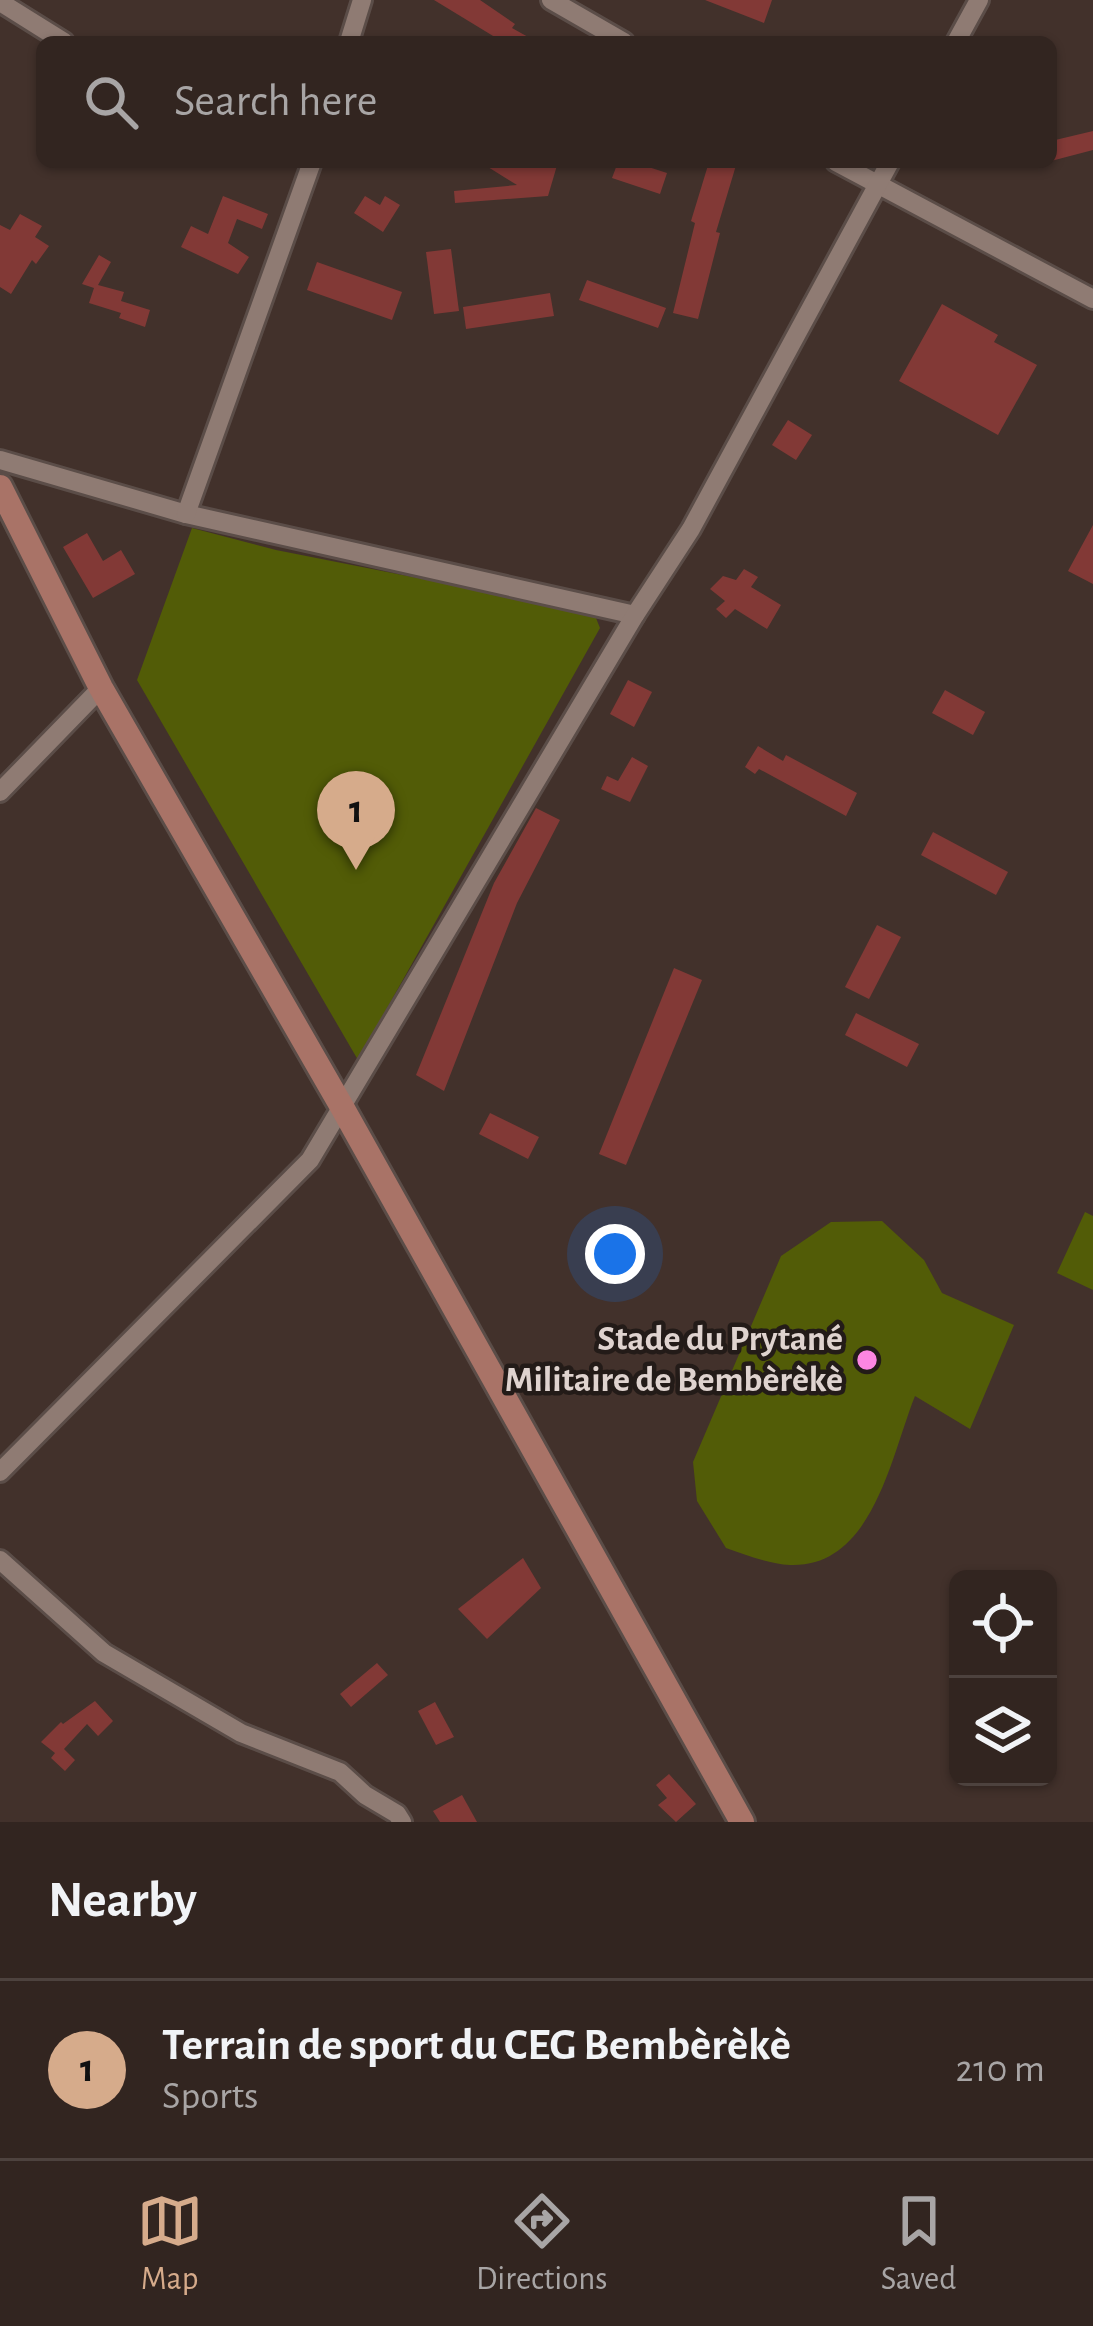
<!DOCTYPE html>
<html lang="en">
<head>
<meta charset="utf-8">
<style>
	body { margin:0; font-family:"Alegreya Sans",sans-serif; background:#3a2d29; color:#f1f3f6 }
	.controls { position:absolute; right:36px; bottom:36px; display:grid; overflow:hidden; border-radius:18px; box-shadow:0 3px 9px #0004 }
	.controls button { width:108px; height:108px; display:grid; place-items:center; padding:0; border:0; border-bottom:3px solid #4d423e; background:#322520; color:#f1f3f6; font:60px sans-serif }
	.you { position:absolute; left:615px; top:1254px; width:42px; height:42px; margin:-30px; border:9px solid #fff; border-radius:50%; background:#1a73e8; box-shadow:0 0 0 18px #1a73e833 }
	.badge { display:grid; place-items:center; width:78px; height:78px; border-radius:50%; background:#d6ab8b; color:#111; font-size:39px; font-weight:700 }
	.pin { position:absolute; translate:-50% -99px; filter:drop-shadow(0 3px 6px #0008) }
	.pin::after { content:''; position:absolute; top:63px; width:42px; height:36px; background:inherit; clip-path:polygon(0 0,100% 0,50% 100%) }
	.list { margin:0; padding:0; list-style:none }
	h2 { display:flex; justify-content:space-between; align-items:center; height:156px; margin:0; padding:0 48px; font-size:51px }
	h2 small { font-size:39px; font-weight:400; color:#a8a5a5 }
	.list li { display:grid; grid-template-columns:78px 1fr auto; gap:36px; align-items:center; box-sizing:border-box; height:180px; padding:0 48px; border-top:3px solid #4d423e }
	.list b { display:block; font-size:45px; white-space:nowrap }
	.list p { margin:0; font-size:39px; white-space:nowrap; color:#a8a5a5 }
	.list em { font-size:39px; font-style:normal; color:#a8a5a5 }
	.icon { flex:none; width:66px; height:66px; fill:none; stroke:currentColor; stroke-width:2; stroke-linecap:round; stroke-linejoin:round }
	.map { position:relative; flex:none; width:1093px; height:1822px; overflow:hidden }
	.search { position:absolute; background:#322520; box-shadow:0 3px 9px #0004; left:36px; right:36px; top:36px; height:132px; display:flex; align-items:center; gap:30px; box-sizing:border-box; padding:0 42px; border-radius:18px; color:#a8a5a5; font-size:45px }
	.sheet { height:336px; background:#322520 }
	nav { display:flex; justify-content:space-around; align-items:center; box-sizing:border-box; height:168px; border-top:3px solid #4d423e; background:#322520; font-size:33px; color:#a8a5a5 }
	nav a { display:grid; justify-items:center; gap:6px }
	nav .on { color:#d6ab8b }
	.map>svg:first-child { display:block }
</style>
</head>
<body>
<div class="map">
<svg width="1093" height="1822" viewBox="0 0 1093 1822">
	<rect width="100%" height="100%" fill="#42312b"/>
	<g fill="#525c07">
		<polygon points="192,528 276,550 594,613 600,628 358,1060 137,680"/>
		<polygon points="1085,1212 1093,1216 1093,1290 1057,1273"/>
		<path d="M882,1221L924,1260L942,1293L1014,1325L970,1429L915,1396C891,1456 873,1568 790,1565C769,1564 746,1555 726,1548L697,1501L693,1462L781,1256L831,1222Z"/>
	</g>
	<g fill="#823936">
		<polygon points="434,0 480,0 515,24 512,28 537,42 503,42"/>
		<polygon points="705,0 772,0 764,23"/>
		<polygon points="1093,131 1093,150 1051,161 1051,141"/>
		<polygon points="480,162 558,162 548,196 455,203 454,191 517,185"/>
		<polygon points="618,162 633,162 667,173 660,194 612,178"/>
		<polygon points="709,162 737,162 716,232 720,233 698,319 673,313 695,223 691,221"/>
		<polygon points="223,196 268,214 262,229 237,219 228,243 249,257 238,274 181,247 191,226 208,234"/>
		<polygon points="365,196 380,205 385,196 400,205 383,232 354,213"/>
		<polygon points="20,214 42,226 35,237 49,246 36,264 32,260 11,294 0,287 0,225 10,230"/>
		<polygon points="451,249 459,311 434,314 426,252"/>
		<polygon points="99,255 111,262 98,285 124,292 121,301 150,310 145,327 119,318 121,313 89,303 94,288 82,284"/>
		<polygon points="317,262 402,292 392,320 307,290"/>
		<polygon points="587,280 666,308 658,328 579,300"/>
		<polygon points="550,293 554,316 466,329 463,307"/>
		<polygon points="942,304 998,335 994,342 1037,365 998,435 899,381"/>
		<polygon points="788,420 812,435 796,460 772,445"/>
		<polygon points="1093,525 1093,584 1068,571"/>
		<polygon points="87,533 103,561 121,550 135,574 93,598 63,547"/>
		<polygon points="744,569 758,577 751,587 781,605 767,629 735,609 726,618 716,609 725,601 710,589 723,576 736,580"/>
		<polygon points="628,680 652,692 634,727 610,714"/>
		<polygon points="945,690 985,712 973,735 932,713"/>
		<polygon points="758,746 783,761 786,755 857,793 846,816 759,769 755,774 745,767"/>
		<polygon points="632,757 648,766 630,802 601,789 607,776 618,781"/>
		<polygon points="536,808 560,820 517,903 444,1091 416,1075 494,883"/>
		<polygon points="933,832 1008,872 996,895 921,855"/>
		<polygon points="877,925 901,937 869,999 845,987"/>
		<polygon points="674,968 702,980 626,1165 599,1154"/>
		<polygon points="856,1013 919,1044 907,1067 845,1035"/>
		<polygon points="490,1113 539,1137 528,1159 479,1134"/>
		<polygon points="523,1558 541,1588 487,1639 458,1609"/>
		<polygon points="377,1663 388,1675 351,1707 340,1694"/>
		<polygon points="95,1701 113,1721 98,1736 87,1724 64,1749 75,1760 65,1771 51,1758 55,1753 41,1742 61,1722 63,1724"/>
		<polygon points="435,1702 454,1737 436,1745 418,1711"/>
		<polygon points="669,1774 696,1804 676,1822 658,1805 667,1798 656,1785"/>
		<polygon points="462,1795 477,1822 440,1822 433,1811"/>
	</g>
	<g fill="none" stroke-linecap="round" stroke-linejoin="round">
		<defs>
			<g id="minor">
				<polyline points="551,0 624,42"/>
				<polyline points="0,2 64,42"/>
				<polyline points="349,42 362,0"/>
				<polyline points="956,42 979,0"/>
				<polyline points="836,162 1093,299"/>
				<polyline points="0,460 186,514 635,615"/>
				<polyline points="186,514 312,162"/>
				<polyline points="0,792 101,688"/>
				<polyline points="0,1472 310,1160 635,615 691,529 890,162"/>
				<polyline points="0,1560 104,1653 241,1733 340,1772 365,1795 397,1814 402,1822"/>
			</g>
			<polyline id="major" points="0,487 101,688 342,1107 742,1822"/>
		</defs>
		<use href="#minor" stroke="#5b4d48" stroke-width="24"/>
		<use href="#major" stroke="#5b4d48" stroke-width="30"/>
		<use href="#minor" stroke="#8f7b73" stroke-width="18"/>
		<use href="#major" stroke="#a97367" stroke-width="24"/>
	</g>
	<circle fill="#fd86e2" stroke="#231b18" stroke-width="4.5" cx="867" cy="1360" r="12"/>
	<g text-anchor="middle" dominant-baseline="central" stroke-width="9" stroke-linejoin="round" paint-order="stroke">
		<g font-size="36" font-weight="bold" fill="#dfd3cf" stroke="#231b18" text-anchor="end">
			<text x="843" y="1339">Stade du Prytané<tspan x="843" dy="41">Militaire de Bembèrèkè</tspan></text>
		</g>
	</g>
</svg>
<div class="controls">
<button><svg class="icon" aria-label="locate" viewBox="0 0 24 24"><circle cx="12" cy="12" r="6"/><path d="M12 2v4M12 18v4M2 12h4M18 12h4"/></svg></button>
<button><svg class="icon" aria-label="layers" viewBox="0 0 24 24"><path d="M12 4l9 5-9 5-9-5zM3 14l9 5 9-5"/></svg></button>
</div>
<div class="you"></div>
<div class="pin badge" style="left:356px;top:870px">1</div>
<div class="search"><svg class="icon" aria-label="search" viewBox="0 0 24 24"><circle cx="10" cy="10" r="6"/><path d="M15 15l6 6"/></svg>Search here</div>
</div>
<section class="sheet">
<h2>Nearby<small></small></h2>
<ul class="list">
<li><span class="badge">1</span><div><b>Terrain de sport du CEG Bembèrèkè</b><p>Sports</p></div><em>210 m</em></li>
</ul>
</section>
<nav>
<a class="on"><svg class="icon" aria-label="map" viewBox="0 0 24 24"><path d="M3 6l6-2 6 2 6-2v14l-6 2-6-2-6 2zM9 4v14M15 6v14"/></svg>Map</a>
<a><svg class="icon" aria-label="directions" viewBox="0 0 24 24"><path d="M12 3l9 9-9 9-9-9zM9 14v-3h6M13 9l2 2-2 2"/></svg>Directions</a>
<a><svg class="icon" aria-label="saved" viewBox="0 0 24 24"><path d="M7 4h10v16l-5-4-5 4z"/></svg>Saved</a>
</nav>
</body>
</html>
